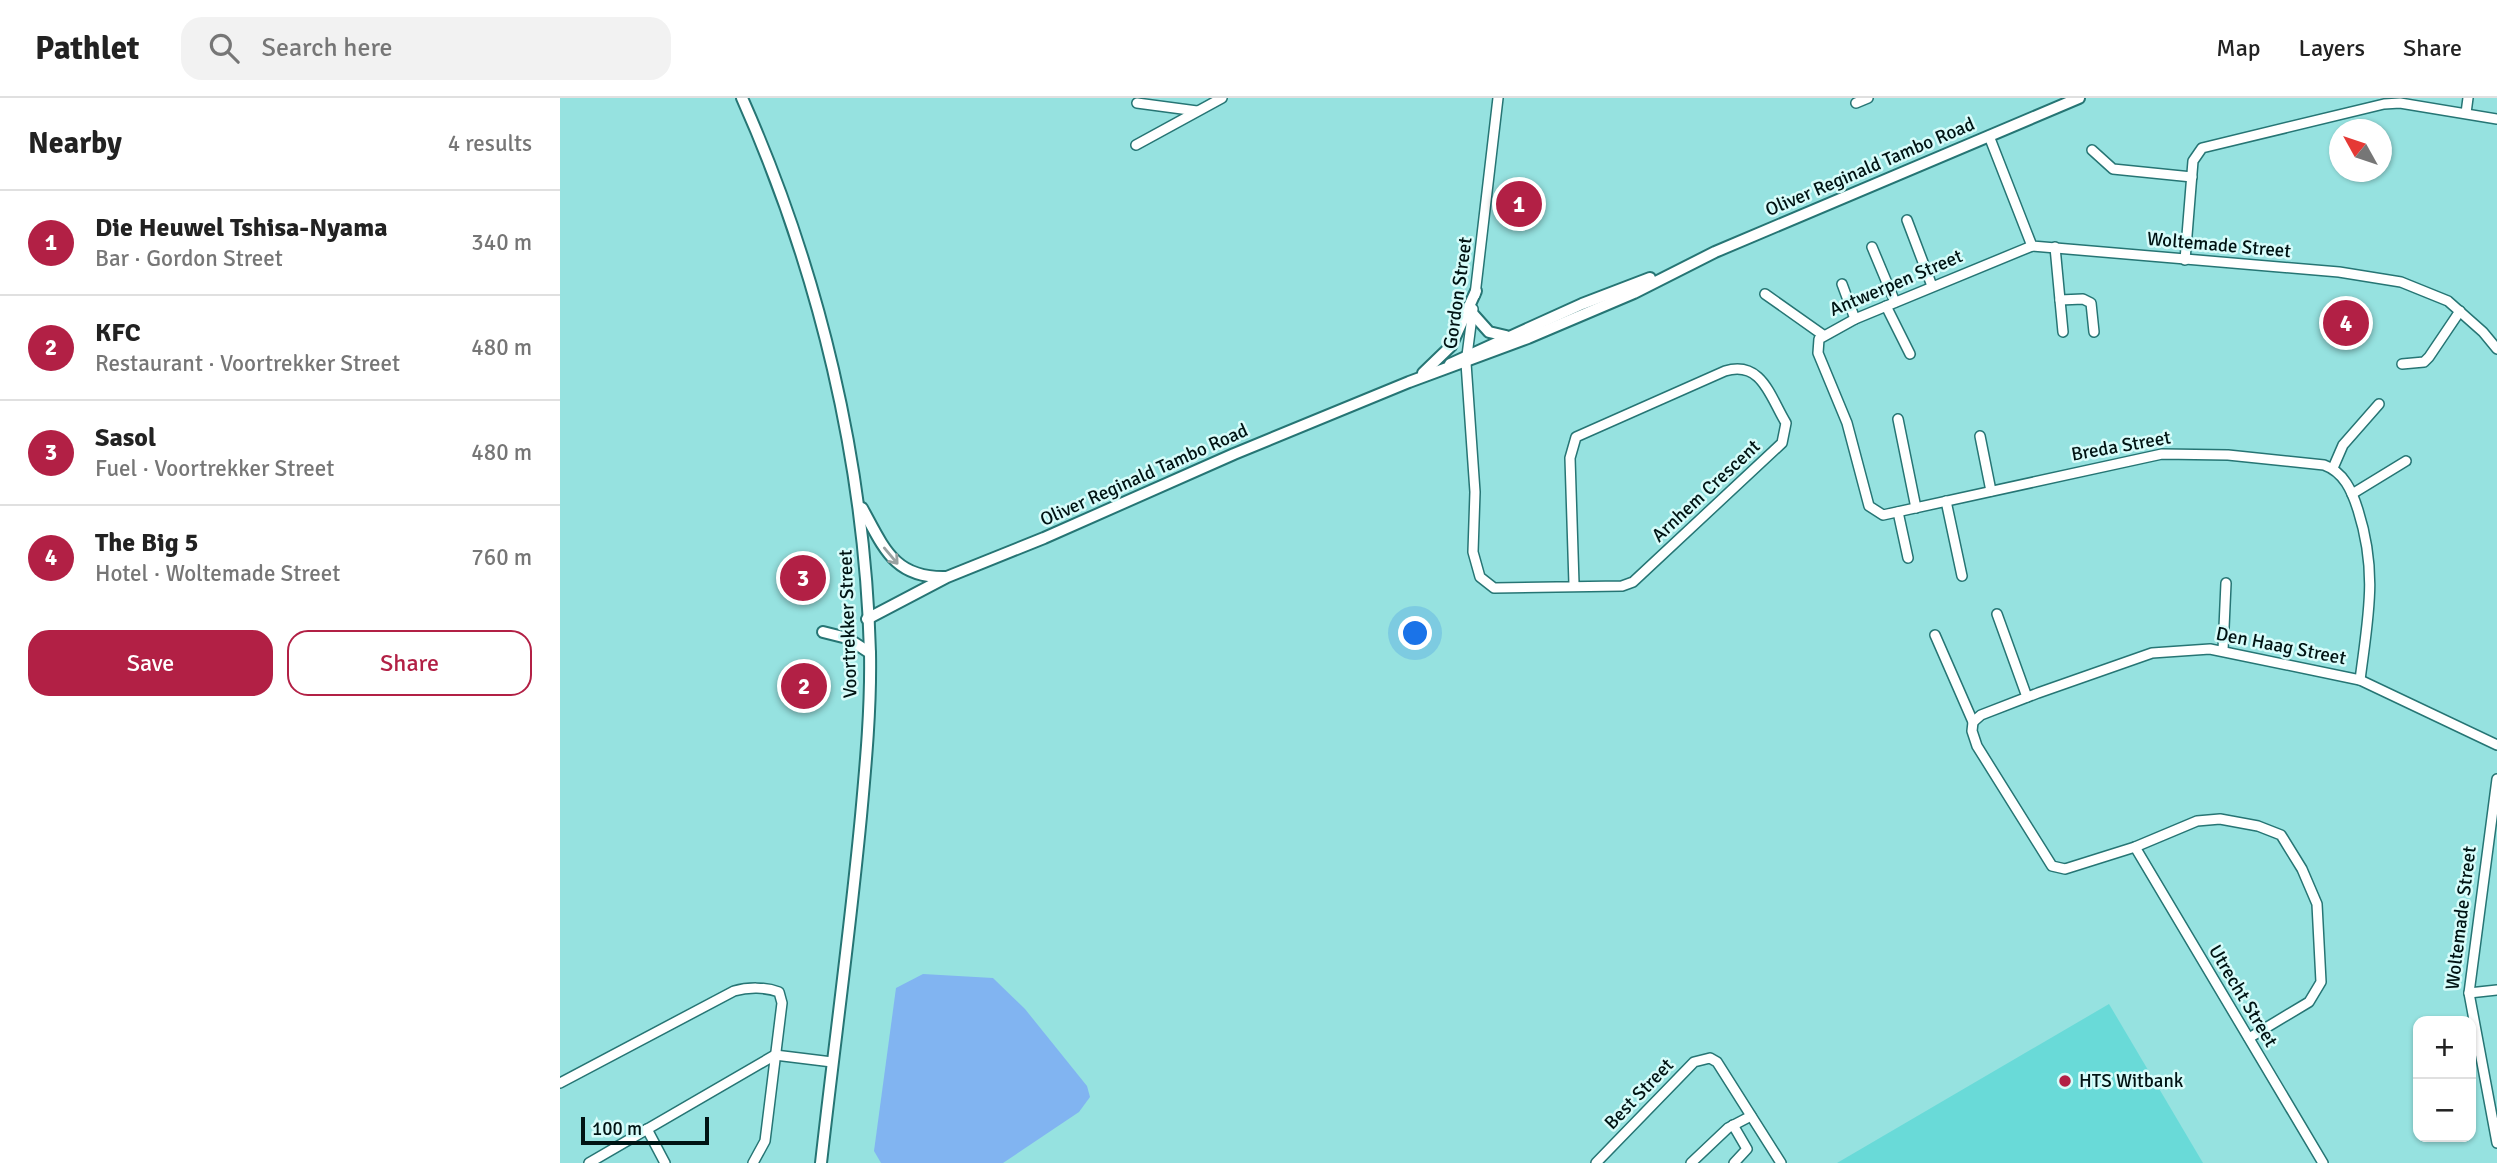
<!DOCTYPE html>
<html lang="en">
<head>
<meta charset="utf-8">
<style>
	body { margin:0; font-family:Signika,sans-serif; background:#f2f2f2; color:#222 }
	.controls { position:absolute; right:21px; bottom:21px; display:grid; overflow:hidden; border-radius:14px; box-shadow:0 2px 5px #0004 }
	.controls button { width:63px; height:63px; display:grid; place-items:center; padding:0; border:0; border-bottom:2px solid #e0e0e0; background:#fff; color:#222; font:35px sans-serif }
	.compass { position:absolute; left:1769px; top:21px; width:63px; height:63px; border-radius:50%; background:#fff; box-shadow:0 2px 5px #0004; rotate:310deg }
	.scale { position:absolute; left:21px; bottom:18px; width:128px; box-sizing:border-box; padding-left:7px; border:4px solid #001313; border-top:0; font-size:19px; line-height:24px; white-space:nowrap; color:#001313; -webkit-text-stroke:5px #d7fcfa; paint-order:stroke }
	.you { position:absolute; left:856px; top:536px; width:24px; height:24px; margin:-18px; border:5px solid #fff; border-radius:50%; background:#1a73e8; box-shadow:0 0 0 10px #1a73e833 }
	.badge { display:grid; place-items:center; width:46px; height:46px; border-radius:50%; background:#b22045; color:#fff; font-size:23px; font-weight:700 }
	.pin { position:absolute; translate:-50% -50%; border:4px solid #fff; box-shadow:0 2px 7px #0006 }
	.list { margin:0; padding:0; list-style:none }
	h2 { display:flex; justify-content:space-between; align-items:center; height:91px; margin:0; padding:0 28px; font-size:30px }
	h2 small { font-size:23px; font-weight:400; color:#767676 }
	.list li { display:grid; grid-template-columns:46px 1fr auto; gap:21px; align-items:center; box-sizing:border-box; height:105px; padding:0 28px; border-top:2px solid #e0e0e0 }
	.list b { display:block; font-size:26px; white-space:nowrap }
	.list p { margin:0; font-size:23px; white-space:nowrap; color:#767676 }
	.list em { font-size:23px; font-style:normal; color:#767676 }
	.actions { display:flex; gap:14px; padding:21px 28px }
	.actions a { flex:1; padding:16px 0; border:2px solid #b22045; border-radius:21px; text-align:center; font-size:24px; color:#b22045 }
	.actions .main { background:#b22045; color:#fff }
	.icon { flex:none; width:38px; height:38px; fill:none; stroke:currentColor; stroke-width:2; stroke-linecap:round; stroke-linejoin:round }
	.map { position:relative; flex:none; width:1937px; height:1065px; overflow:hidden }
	header { display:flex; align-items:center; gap:42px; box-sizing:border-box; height:98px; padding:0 35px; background:#fff; border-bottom:2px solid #e0e0e0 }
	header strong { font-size:33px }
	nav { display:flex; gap:38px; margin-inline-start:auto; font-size:24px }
	.search { width:490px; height:63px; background:#f2f2f2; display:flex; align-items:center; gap:18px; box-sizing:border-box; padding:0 24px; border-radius:21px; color:#767676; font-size:26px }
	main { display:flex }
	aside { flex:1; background:#fff }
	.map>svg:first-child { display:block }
</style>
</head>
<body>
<header>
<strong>Pathlet</strong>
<div class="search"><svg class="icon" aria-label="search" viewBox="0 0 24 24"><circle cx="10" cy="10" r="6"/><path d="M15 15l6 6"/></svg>Search here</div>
<nav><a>Map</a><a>Layers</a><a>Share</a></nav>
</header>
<main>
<aside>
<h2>Nearby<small>4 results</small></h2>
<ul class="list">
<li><span class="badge">1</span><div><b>Die Heuwel Tshisa-Nyama</b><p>Bar · Gordon Street</p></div><em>340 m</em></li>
<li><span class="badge">2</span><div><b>KFC</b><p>Restaurant · Voortrekker Street</p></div><em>480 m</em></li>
<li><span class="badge">3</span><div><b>Sasol</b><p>Fuel · Voortrekker Street</p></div><em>480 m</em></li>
<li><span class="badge">4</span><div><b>The Big 5</b><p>Hotel · Woltemade Street</p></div><em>760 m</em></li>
</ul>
<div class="actions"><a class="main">Save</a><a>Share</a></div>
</aside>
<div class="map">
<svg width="1937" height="1065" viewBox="0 0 1937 1065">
	<rect width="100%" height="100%" fill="#96e2e0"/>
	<polygon fill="#69dad8" points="1549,906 1643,1065 1277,1065"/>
	<polygon fill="#81b4f1" points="363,876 433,880 465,911 527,988 530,999 519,1014 443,1065 321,1065 314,1053 336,890"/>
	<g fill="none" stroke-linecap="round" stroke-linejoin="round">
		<defs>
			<g id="minor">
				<polyline points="577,5 637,13"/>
				<polyline points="1296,5 1308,0"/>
				<polyline points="1906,15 1908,0"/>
				<polyline points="1429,38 1472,148 1779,174 1841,184 1888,203 1923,234 1937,251"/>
				<polyline points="576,47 662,0"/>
				<polyline points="1532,52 1553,71 1632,79"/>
				<polyline points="1347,122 1372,188"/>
				<path d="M1472,148L1295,221L1259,241L1258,255L1287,325L1309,408L1323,417L1602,356L1668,357L1764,367C1784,374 1792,393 1798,412C1818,475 1808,519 1800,582"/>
				<polyline points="1312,149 1335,204"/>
				<polyline points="1495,149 1503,234"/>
				<polyline points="1625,162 1633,63 1642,50 1824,6 1840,5 1937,21"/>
				<polyline points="1282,186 1295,221"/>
				<polyline points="1205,196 1263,237"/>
				<polyline points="915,197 938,0"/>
				<polyline points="1500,202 1523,201 1531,205 1534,234"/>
				<polyline points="1326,208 1350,256"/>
				<path d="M913,211L906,265L915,394L913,454L920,479L934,490L1062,488L1073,484L1222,345L1226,325C1210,299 1202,262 1165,273L1016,339L1010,360L1014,486"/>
				<polyline points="1842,266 1864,264 1869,259 1900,213"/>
				<polyline points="1338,321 1356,410"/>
				<polyline points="1420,338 1431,393"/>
				<polyline points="1773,370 1783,347 1819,306"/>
				<polyline points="1792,396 1846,363"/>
				<polyline points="1386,403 1402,478"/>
				<polyline points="1338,414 1348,460"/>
				<polyline points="1437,516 1467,599"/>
				<polyline points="1375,537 1413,624 1412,633 1417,648 1492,768 1505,771 1575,749 1637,723 1660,721 1698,728 1721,737 1742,771 1757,806 1761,884 1749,904 1689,940"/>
				<polyline points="1663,552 1666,485"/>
				<polyline points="1413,624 1421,617 1478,595 1592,555 1650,551 1800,582 1937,647"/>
				<polyline points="1937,681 1909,895 1937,1045"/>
				<polyline points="1575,749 1763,1065"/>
				<polyline points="1909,895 1937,892"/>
				<path d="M0,985L174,893C188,889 206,889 219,894L222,905L205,1043L193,1065"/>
				<polyline points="1173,1027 1187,1051 1174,1065"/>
				<polyline points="87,1031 105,1065"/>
				<polyline points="29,1065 215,957 272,964"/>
				<polyline points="1036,1065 1134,964 1150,960 1157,964 1221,1065"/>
				<polyline points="1131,1065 1168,1030 1191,1018"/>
			</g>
			<g id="major">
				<path d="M182,0C259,173 305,365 310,555C311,609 306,664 301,718C290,834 274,949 261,1065"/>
				<polyline points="912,215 929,234 946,238"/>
				<polyline points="890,266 1022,206 1090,180"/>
				<polyline points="863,275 891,248 916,193"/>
				<path d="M302,410C324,450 334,480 385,479"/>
				<polyline points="307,521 387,479 484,440 674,356 849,284 968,240 1074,195 1155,154 1519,0"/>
				<polyline points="263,534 287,540 310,555"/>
			</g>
		</defs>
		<use href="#minor" stroke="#267574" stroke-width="12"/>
		<use href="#major" stroke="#267574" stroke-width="14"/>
		<use href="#minor" stroke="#fff" stroke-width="9"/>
		<use href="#major" stroke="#fff" stroke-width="10"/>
	</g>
	<defs><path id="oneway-shaft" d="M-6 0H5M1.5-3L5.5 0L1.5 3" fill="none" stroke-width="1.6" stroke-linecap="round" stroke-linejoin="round" transform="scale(1.75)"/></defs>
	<use stroke="#99a1a1" href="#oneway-shaft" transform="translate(331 458) rotate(50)"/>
	<circle fill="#b22045" stroke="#d7fcfa" stroke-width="2.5" cx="1505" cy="983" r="7"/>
	<g text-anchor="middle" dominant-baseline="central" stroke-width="5" stroke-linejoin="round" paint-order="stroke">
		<g font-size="19" fill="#001313" stroke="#d7fcfa">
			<text transform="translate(1310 69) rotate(-23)">Oliver Reginald Tambo Road</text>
			<text transform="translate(1659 147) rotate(5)">Woltemade Street</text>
			<text transform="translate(1336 185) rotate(-23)">Antwerpen Street</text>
			<text transform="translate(898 195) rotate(-82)">Gordon Street</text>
			<text transform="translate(1561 348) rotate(-10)">Breda Street</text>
			<text transform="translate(584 377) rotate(-24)">Oliver Reginald Tambo Road</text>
			<text transform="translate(1146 393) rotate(-43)">Arnhem Crescent</text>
			<text transform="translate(288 526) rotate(-92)">Voortrekker Street</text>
			<text transform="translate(1721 548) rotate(11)">Den Haag Street</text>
			<text transform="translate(1901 820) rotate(-83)">Woltemade Street</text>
			<text transform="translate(1683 898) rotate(59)">Utrecht Street</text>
			<text transform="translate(1079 996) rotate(-46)">Best Street</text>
		</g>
		<g font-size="19" fill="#001313" stroke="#d7fcfa" text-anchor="start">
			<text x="1519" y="983">HTS Witbank</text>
		</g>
	</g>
</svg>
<div class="controls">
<button>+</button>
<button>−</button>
</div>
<svg class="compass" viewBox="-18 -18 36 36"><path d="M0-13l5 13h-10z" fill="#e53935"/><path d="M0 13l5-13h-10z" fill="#767676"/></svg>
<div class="scale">100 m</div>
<div class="you"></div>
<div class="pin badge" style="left:959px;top:106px">1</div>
<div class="pin badge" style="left:244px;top:588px">2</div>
<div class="pin badge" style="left:243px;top:480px">3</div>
<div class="pin badge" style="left:1786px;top:225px">4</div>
</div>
</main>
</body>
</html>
